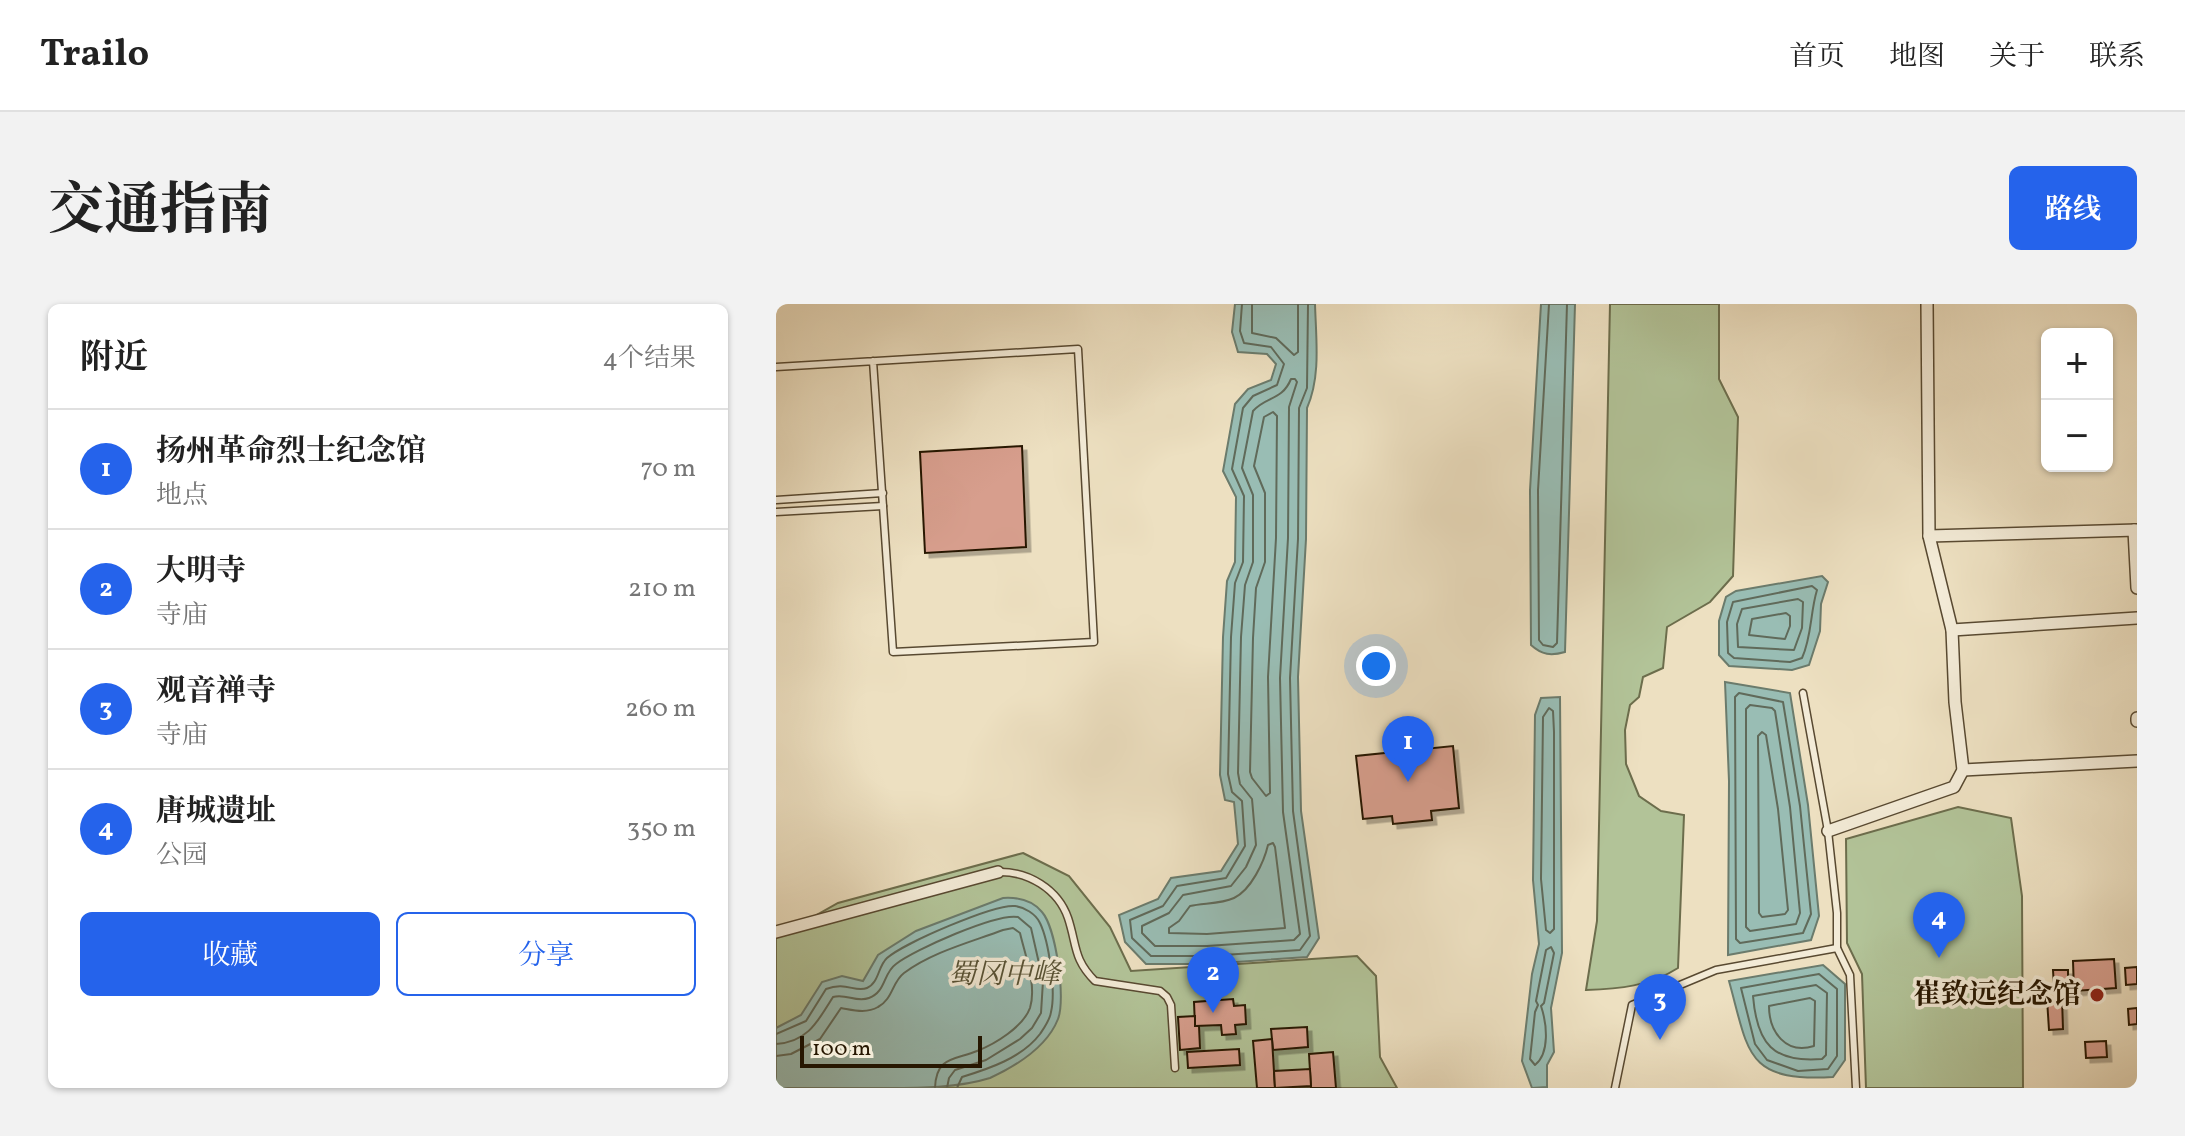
<!DOCTYPE html>
<html lang="zh">
<head>
<meta charset="utf-8">
<style>
	body { margin:0; font-family:Vollkorn,"Noto Serif SC",serif; background:#f2f2f2; color:#222 }
	.controls { position:absolute; right:24px; top:24px; display:grid; overflow:hidden; border-radius:12px; box-shadow:0 2px 6px #0004 }
	.controls button { width:72px; height:72px; display:grid; place-items:center; padding:0; border:0; border-bottom:2px solid #e0e0e0; background:#fff; color:#222; font:40px sans-serif }
	.scale { position:absolute; left:24px; bottom:20px; width:182px; box-sizing:border-box; padding-left:8px; border:4px solid #271701; border-top:0; font-size:22px; line-height:28px; white-space:nowrap; color:#271701; -webkit-text-stroke:6px #f3ebd7; paint-order:stroke }
	.you { position:absolute; left:600px; top:362px; width:28px; height:28px; margin:-20px; border:6px solid #fff; border-radius:50%; background:#1a73e8; box-shadow:0 0 0 12px #1a73e833 }
	.badge { display:grid; place-items:center; width:52px; height:52px; border-radius:50%; background:#2563eb; color:#fff; font-size:26px; font-weight:700 }
	.pin { position:absolute; translate:-50% -66px; filter:drop-shadow(0 2px 4px #0008) }
	.pin::after { content:''; position:absolute; top:42px; width:28px; height:24px; background:inherit; clip-path:polygon(0 0,100% 0,50% 100%) }
	.list { margin:0; padding:0; list-style:none }
	h2 { display:flex; justify-content:space-between; align-items:center; height:104px; margin:0; padding:0 32px; font-size:34px }
	h2 small { font-size:26px; font-weight:400; color:#767676 }
	.list li { display:grid; grid-template-columns:52px 1fr auto; gap:24px; align-items:center; box-sizing:border-box; height:120px; padding:0 32px; border-top:2px solid #e0e0e0 }
	.list b { display:block; font-size:30px; white-space:nowrap }
	.list p { margin:0; font-size:26px; white-space:nowrap; color:#767676 }
	.list em { font-size:26px; font-style:normal; color:#767676 }
	.actions { display:flex; gap:16px; padding:24px 32px }
	.actions a { flex:1; padding:18px 0; border:2px solid #2563eb; border-radius:12px; text-align:center; font-size:28px; color:#2563eb }
	.actions .main { background:#2563eb; color:#fff }
	.map { position:relative; flex:none; width:1361px; height:784px; overflow:hidden; border-radius:12px }
	header { display:flex; align-items:center; gap:48px; box-sizing:border-box; height:112px; padding:0 40px; background:#fff; border-bottom:2px solid #e0e0e0 }
	header strong { font-size:38px }
	nav { display:flex; gap:44px; margin-inline-start:auto; font-size:28px }
	.intro { display:flex; align-items:center; justify-content:space-between; box-sizing:border-box; height:192px; padding:0 48px }
	h1 { margin:0; font-size:56px }
	.button { padding:20px 36px; border-radius:12px; background:#2563eb; color:#fff; font-size:28px; font-weight:700 }
	main { display:flex; gap:48px; padding:0 48px }
	aside { flex:1; background:#fff; border-radius:12px; box-shadow:0 2px 6px #0004 }
	.map>svg:first-child { display:block }
</style>
</head>
<body>
<header>
<strong>Trailo</strong>
<nav><a>首页</a><a>地图</a><a>关于</a><a>联系</a></nav>
</header>
<div class="intro"><h1>交通指南</h1><a class="button">路线</a></div>
<main>
<aside>
<h2>附近<small>4个结果</small></h2>
<ul class="list">
<li><span class="badge">1</span><div><b>扬州革命烈士纪念馆</b><p>地点</p></div><em>70 m</em></li>
<li><span class="badge">2</span><div><b>大明寺</b><p>寺庙</p></div><em>210 m</em></li>
<li><span class="badge">3</span><div><b>观音禅寺</b><p>寺庙</p></div><em>260 m</em></li>
<li><span class="badge">4</span><div><b>唐城遗址</b><p>公园</p></div><em>350 m</em></li>
</ul>
<div class="actions"><a class="main">收藏</a><a>分享</a></div>
</aside>
<div class="map">
<svg width="1361" height="784" viewBox="0 0 1361 784">
	<defs>
		<filter id="shadow"><feDropShadow dx="4.5" dy="4.5" stdDeviation="0" flood-color="#0004"/></filter>
	</defs>
	<rect width="100%" height="100%" fill="#ede0c1"/>
	<filter id="stains"><feTurbulence type="fractalNoise" baseFrequency=".0025" numOctaves="4"/><feColorMatrix values="0 0 0 0 .2 0 0 0 0 .09 0 0 0 0 .02 0 0 0 .5 -.17"/></filter>
	<radialGradient id="worn" r=".72"><stop offset=".6" stop-color="#630" stop-opacity="0"/><stop offset="1" stop-color="#630" stop-opacity=".3"/></radialGradient>
	<g fill="#b2c398" stroke="#6c6d4c" stroke-width="2">
		<path d="M834,0H943V75L962,113L957,272L934,298L891,323L887,364L867,373L863,393L854,401L849,426L850,460L863,492L885,507L908,511L902,664C874,682 843,685 810,686L821,617Z"/>
		<polygon points="1182,503 1235,514 1246,592 1247,784 1090,784 1086,670 1071,639 1070,535"/>
		<polygon points="247,549 293,572 334,623 355,667 581,652 600,672 604,753 621,784 0,784 0,634 62,599"/>
	</g>
	<g fill="#99bdb4" stroke="#6b7b6c" stroke-width="2">
		<path d="M459,0H539C540,35 545,72 531,104L530,235L522,373L525,507L543,634L531,653L432,660H370L349,638L343,611L382,595L395,574L445,567L462,540L458,498L449,496L444,471L447,333L451,277L459,258L460,193L447,167L459,100L472,85L495,76L500,60L491,50L462,48L456,28Z"/>
		<path d="M765,0H799L789,348C775,352 766,351 755,341L754,186Z"/>
		<polygon points="1046,272 1052,278 1045,300 1044,327 1033,361 1016,366 953,362 943,351 943,317 950,293 960,287"/>
		<polygon points="949,378 1014,389 1032,501 1043,612 1035,636 952,651 953,477"/>
		<polygon points="784,393 786,649 775,704 778,748 771,761 771,783 756,784 746,757 756,670 763,640 757,576 759,411 765,394"/>
		<path d="M227,594C242,593 256,596 266,608C280,624 290,695 282,715C271,743 240,762 214,774C182,784 144,784 111,784C74,784 37,784 0,784V724L25,711L46,678L66,672L87,677L102,651L140,627Z"/>
		<path d="M1047,661L1069,680V756L1057,773C969,778 973,749 953,677Z"/>
	</g>
	<g fill="none" stroke-linecap="round" stroke-linejoin="round">
		<g stroke="#606a5a" stroke-width="2">
			<polyline points="466,0 464,27 468,39 495,43 508,60 501,81 477,92 467,104 456,165 468,192 467,258 459,279 455,333 452,470 456,488 466,497 469,542 450,574 401,582 387,602 354,616 356,634 375,652 432,652 524,646 534,632 517,507 514,374 522,235 523,104 531,84 532,0"/>
			<polyline points="476,0 476,29 500,34 518,51 522,48 522,0"/>
			<polyline points="773,0 762,186 763,336 767,341 777,343 781,339 791,0"/>
			<path d="M515,75H519L521,78L513,103L512,234L504,374L507,508L524,630L518,636L431,642H379L366,629V622L393,609L407,591L455,582L470,563L480,541L476,495L464,480L462,469L465,333L469,281L477,258V191L466,164L477,107C490,92 506,97 515,75Z"/>
			<polygon points="497,108 501,112 500,234 492,373 494,489 490,492 476,474 474,468 477,334 480,284 489,258 489,189 478,162 488,113"/>
			<path d="M1036,282L1041,286C1034,309 1036,332 1026,354L1014,358L958,354L952,349L951,318L957,298Z"/>
			<polygon points="1022,295 1027,298 1026,324 1018,346 962,343 961,320 966,305"/>
			<polygon points="1010,309 1014,312 1014,322 1009,335 973,331 976,315"/>
			<polygon points="963,389 1007,398 1024,502 1035,610 1027,629 964,639 960,635 959,393"/>
			<polygon points="974,401 996,404 999,407 1014,503 1024,609 1020,620 974,627 970,623 970,405"/>
			<polygon points="773,404 777,407 778,428 778,625 774,629 770,626 765,575 767,413"/>
			<polygon points="986,428 990,431 1002,505 1012,606 1009,610 986,613 983,609 982,432"/>
			<path d="M497,539L499,543L509,624L431,630L393,629V624L403,617L414,602C428,599 445,600 458,594C475,586 488,558 492,541Z"/>
			<path d="M775,643L778,649L768,699L765,702C771,720 774,749 759,761L754,755L759,708L762,701L760,697L770,646Z"/>
			<polygon points="1043,670 1061,685 1061,752 1052,765 1022,767 991,756 979,740 965,684"/>
			<path d="M1040,681L1051,689L1050,751L1046,755C997,759 981,740 977,692Z"/>
			<path d="M1034,694L1039,697L1038,742C1010,751 993,728 993,702Z"/>
			<path d="M0,730L30,717L50,685C70,677 79,689 91,684C103,679 102,662 111,654C128,639 218,600 239,602C248,603 260,610 264,619C273,638 280,687 275,708C274,716 268,724 264,730C246,754 212,765 186,773L181,784"/>
			<path d="M0,740C32,738 42,717 57,693C70,689 80,699 93,694C110,688 107,669 120,660C138,646 220,609 242,613L255,624L267,677L265,709L256,724L244,735L210,756L179,766L173,774L171,784"/>
			<path d="M0,752L15,750L44,735L65,704C77,706 90,710 102,703C117,695 116,678 128,669C156,648 195,638 227,626L237,624L244,629C249,651 261,681 254,704C247,723 219,740 201,747C179,756 160,752 159,784"/>
		</g>
	</g>
	<g fill="#d79e8d" stroke="#271701" stroke-width="2" filter="url(#shadow)">
		<polygon points="246,142 250,243 149,249 144,148"/>
		<polygon points="677,442 683,504 655,507 656,516 617,520 616,512 587,515 580,452"/>
		<polygon points="1338,655 1340,684 1298,687 1297,657"/>
		<polygon points="1361,663 1361,680 1350,681 1349,664"/>
		<polygon points="1277,666 1292,666 1292,683 1278,683"/>
		<polygon points="1286,694 1287,725 1273,726 1271,695"/>
		<polygon points="457,695 458,702 469,701 470,720 459,721 460,730 446,731 445,721 419,722 418,698"/>
		<polygon points="1361,704 1361,720 1353,721 1352,705"/>
		<polygon points="419,712 419,722 423,722 424,744 404,746 402,713"/>
		<polygon points="531,723 532,743 497,746 495,725"/>
		<polygon points="496,735 499,784 481,784 477,737"/>
		<polygon points="1330,737 1331,753 1310,754 1309,738"/>
		<polygon points="463,745 464,761 412,764 411,748"/>
		<polygon points="557,748 560,784 535,784 533,750"/>
		<polygon points="534,765 535,782 499,784 498,767"/>
	</g>
	<g fill="none" stroke-linecap="round" stroke-linejoin="round">
		<defs>
			<g id="lane">
				<polyline points="0,63 302,45 318,338 117,348 97,57"/>
				<polyline points="0,196 107,189"/>
				<polyline points="0,208 107,202"/>
				<polyline points="1027,389 1052,527 1061,609 1061,644 1074,671 1080,784"/>
				<path d="M222,568C252,567 282,585 292,614C301,641 297,655 319,677L384,687L391,693L395,701L399,764"/>
				<polyline points="839,784 856,701 940,666 1061,644"/>
			</g>
			<g id="street">
				<polyline points="1358,226 1361,284"/>
				<polyline points="1153,232 1361,226"/>
				<polyline points="1176,326 1361,314"/>
				<polyline points="1361,414 1361,417"/>
				<polyline points="1187,466 1361,457"/>
				<polyline points="1052,527 1178,483 1187,466 1179,398 1176,326 1153,232 1151,0"/>
				<polyline points="0,628 222,568"/>
			</g>
		</defs>
		<use href="#lane" stroke="#584931" stroke-width="9"/>
		<use href="#street" stroke="#584931" stroke-width="14"/>
		<use href="#lane" stroke="#f3ebd7" stroke-width="6"/>
		<use href="#street" stroke="#f3ebd7" stroke-width="11"/>
	</g>
	<circle fill="#8f2418" stroke="#f3ebd7" stroke-width="3" cx="1321" cy="691" r="8"/>
	<g text-anchor="middle" dominant-baseline="central" stroke-width="7" stroke-linejoin="round" paint-order="stroke">
		<g font-size="28" font-style="italic" fill="#585336" stroke="#f3ebd7">
			<text x="228" y="671">蜀冈中峰</text>
		</g>
		<g font-size="28" font-weight="bold" fill="#271701" stroke="#f3ebd7" text-anchor="end">
			<text x="1305" y="691">崔致远纪念馆</text>
		</g>
	</g>
	<rect width="100%" height="100%" filter="url(#stains)"/>
	<rect width="100%" height="100%" fill="url(#worn)"/>
</svg>
<div class="controls">
<button>+</button>
<button>−</button>
</div>
<div class="scale">100 m</div>
<div class="you"></div>
<div class="pin badge" style="left:632px;top:478px">1</div>
<div class="pin badge" style="left:437px;top:709px">2</div>
<div class="pin badge" style="left:884px;top:736px">3</div>
<div class="pin badge" style="left:1163px;top:654px">4</div>
</div>
</main>
</body>
</html>
